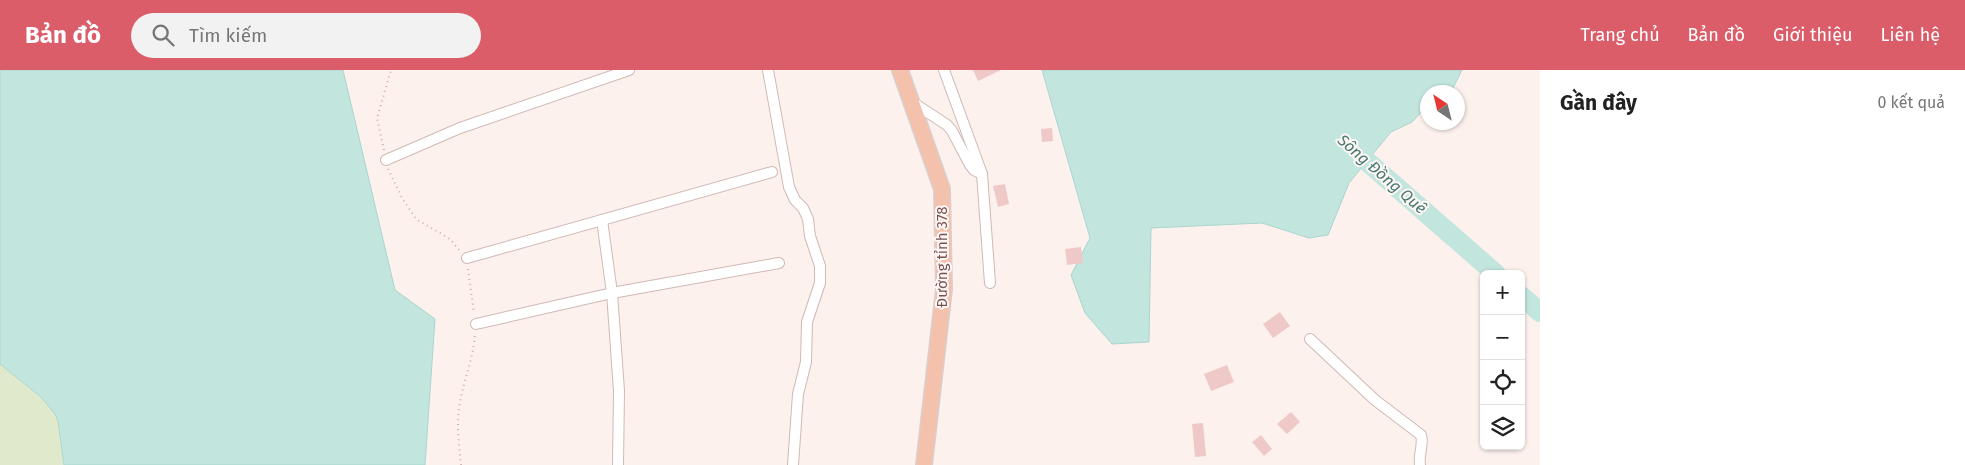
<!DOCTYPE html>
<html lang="vi">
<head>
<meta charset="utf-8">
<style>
	body { margin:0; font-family:"Fira Sans",sans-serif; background:#f2f2f2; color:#222 }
	.controls { position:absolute; right:15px; bottom:15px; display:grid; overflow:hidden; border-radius:8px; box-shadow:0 1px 4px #0004 }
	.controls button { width:45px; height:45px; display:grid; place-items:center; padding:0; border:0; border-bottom:1px solid #e0e0e0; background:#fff; color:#222; font:25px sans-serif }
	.compass { position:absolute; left:1420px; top:15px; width:45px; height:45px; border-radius:50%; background:#fff; box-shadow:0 1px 4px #0004; rotate:325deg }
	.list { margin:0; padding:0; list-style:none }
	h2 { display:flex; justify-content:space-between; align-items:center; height:65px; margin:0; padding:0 20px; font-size:21px }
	h2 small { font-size:16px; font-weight:400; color:#767676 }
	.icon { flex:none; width:28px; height:28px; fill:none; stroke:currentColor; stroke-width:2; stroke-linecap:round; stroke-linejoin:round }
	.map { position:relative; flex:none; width:1540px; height:395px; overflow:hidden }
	header { display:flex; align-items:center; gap:30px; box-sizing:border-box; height:70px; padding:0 25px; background:#db5d6a; color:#fff }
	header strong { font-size:24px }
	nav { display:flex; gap:28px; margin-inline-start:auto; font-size:18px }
	.search { width:350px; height:45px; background:#f2f2f2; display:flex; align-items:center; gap:12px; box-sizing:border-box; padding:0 18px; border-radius:28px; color:#767676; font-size:19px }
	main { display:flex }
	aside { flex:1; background:#fff }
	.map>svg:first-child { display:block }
</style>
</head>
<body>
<header>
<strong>Bản đồ</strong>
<div class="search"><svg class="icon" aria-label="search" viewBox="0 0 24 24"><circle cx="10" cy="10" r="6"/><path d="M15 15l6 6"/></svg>Tìm kiếm</div>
<nav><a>Trang chủ</a><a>Bản đồ</a><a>Giới thiệu</a><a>Liên hệ</a></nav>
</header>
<main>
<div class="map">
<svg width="1540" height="395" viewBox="0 0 1540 395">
	<rect width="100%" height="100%" fill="#fcf1ed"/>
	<polygon fill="#e1e9cc" points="0,294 41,327 55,344 58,351 64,395 0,395"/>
	<g fill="#c2e5de" stroke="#a9d6ce">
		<polygon points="0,0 343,0 395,220 435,249 425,395 64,395 58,351 55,344 41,327 0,294"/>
		<polygon points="1042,0 1462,0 1451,22 1428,22 1427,36 1412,52 1391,62 1349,113 1328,165 1309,168 1262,153 1151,158 1149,272 1112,274 1085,243 1071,205 1090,168"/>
	</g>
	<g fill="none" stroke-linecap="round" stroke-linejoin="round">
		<g stroke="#c2e5de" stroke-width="20">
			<polyline points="1346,73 1496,204"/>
			<polyline points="1521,226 1540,242"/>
		</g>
	</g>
	<g fill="#efc9c7">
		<polygon points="973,0 1001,0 978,11"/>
		<polygon points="1052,58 1053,71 1042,72 1041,59"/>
		<polygon points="1005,114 1009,134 998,137 993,116"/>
		<polygon points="1081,177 1083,193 1067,195 1065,179"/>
		<polygon points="1280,242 1290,256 1273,268 1263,254"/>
		<polygon points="1227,295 1234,312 1211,321 1204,304"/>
		<polygon points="1291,342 1300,352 1287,364 1277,354"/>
		<polygon points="1203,353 1206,386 1195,387 1192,354"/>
		<polygon points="1261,365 1272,379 1264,386 1252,372"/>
	</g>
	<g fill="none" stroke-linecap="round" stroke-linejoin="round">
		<defs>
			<g id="minor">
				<polyline points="768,0 789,117 795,130 803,138 808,149 810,166 820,196 820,213 807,252 806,292 798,324 793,395"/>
				<polyline points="944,0 982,104 990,213"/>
				<polyline points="912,32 947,55 952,61 970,95 974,100 982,104"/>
				<polyline points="386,90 460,58 629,0"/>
				<polyline points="602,150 612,223 619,321 618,395"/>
				<polyline points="467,188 772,102"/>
				<polyline points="476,254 612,223 779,193"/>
				<path d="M1310,269L1375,330L1421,365C1424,375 1418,385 1420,395"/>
			</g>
			<polyline id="primary" points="900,0 942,119 944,219 924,395"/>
		</defs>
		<use href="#minor" stroke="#d0b9b5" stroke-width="12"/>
		<use href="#primary" stroke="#d9cfce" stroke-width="18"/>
		<g stroke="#d5aca9" stroke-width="2" stroke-dasharray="1 4" stroke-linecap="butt">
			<polyline points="384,80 377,48 391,0"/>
			<polyline points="388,99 402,128 416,149 450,169 460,181"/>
			<polyline points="468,199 474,243"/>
			<path d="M461,395C459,375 456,352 460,332C464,309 474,287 475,263"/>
		</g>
		<use href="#minor" stroke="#fff" stroke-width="10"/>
		<use href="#primary" stroke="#f4c1ac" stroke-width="15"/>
	</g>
	<g text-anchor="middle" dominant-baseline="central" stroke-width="4" stroke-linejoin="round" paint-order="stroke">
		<g font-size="15" fill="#765250" stroke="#fef6f4">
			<text transform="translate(942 187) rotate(-90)">Đường tỉnh 378</text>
		</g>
		<g font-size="16" font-style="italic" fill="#457971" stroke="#fef6f4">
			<text transform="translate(1382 104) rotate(41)">Sông Đồng Quê</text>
		</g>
	</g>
</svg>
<div class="controls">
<button>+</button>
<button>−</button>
<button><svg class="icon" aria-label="locate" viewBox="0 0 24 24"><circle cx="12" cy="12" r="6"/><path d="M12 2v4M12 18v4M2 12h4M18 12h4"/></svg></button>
<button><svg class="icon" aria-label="layers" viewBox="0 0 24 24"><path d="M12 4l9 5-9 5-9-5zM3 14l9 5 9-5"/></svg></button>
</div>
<svg class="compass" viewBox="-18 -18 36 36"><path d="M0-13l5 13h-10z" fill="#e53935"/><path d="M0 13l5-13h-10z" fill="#767676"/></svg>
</div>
<aside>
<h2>Gần đây<small>0 kết quả</small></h2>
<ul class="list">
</ul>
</aside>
</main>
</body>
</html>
